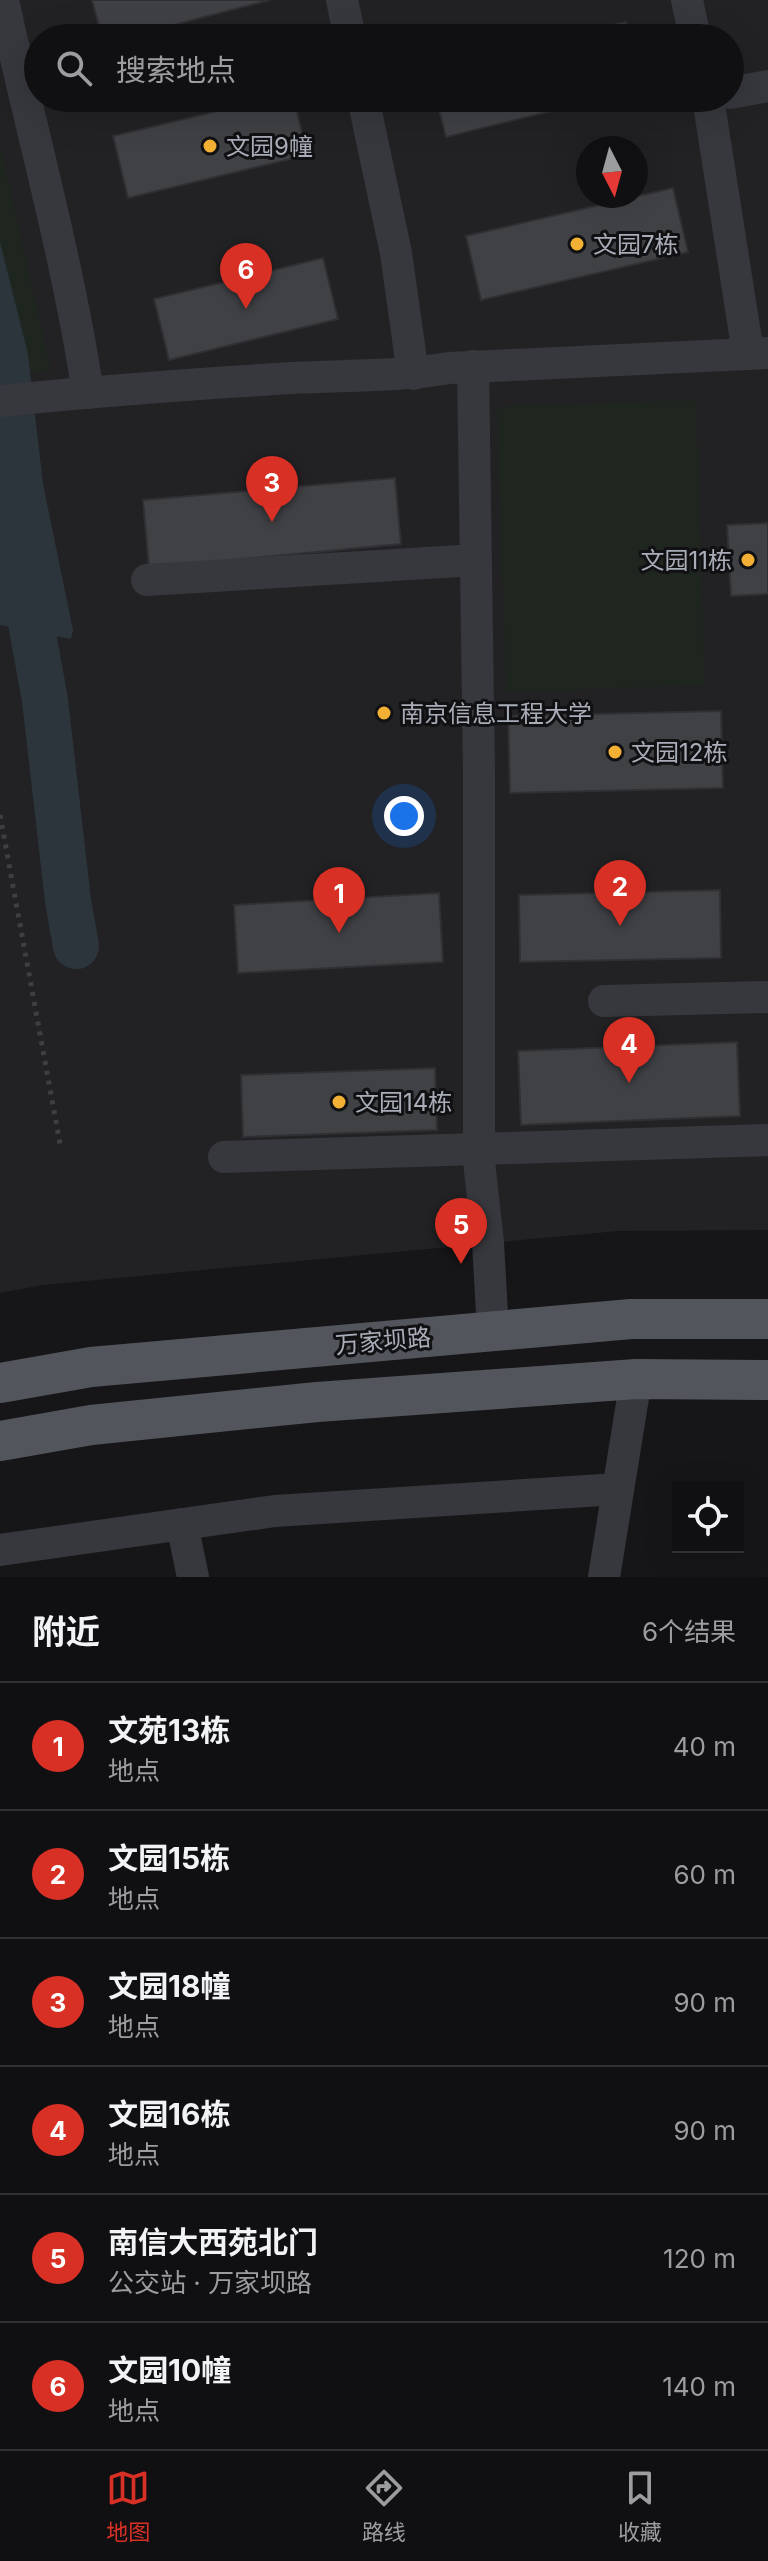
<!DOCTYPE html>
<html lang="zh">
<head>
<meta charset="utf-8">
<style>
	body { margin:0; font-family:Inter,"Noto Sans SC",sans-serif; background:#19191b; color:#f1f3f6 }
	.controls { position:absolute; right:24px; bottom:24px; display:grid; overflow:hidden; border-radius:0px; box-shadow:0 8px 32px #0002 }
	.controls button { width:72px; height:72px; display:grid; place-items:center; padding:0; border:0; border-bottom:2px solid #303032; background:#101012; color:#f1f3f6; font:40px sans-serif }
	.compass { position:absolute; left:576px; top:136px; width:72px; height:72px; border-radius:50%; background:#101012; box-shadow:0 8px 32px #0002; rotate:174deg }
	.you { position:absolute; left:404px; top:816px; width:28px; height:28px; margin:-20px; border:6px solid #fff; border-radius:50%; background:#1a73e8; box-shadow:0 0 0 12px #1a73e833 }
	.badge { display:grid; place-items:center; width:52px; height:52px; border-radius:50%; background:#d93025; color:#fff; font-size:26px; font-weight:700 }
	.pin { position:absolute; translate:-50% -66px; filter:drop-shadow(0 2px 4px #0008) }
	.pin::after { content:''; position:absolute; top:42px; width:28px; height:24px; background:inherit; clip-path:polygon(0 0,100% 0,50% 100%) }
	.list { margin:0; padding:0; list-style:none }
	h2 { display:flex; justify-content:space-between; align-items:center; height:104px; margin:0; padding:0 32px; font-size:34px }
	h2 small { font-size:26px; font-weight:400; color:#9c9d9f }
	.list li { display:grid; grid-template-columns:52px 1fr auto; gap:24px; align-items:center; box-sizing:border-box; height:128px; padding:0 32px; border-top:2px solid #303032 }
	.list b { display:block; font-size:30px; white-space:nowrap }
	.list p { margin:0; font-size:26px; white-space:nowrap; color:#9c9d9f }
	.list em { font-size:26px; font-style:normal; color:#9c9d9f }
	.icon { flex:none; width:44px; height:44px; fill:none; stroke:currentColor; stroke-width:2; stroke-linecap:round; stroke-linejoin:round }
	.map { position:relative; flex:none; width:768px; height:1577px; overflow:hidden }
	.search { position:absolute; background:#101012; box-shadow:0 8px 32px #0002; left:24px; right:24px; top:24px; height:88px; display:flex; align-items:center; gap:20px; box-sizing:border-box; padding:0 28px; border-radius:44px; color:#9c9d9f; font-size:30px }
	.sheet { height:872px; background:#101012 }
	nav { display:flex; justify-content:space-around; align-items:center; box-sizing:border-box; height:112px; border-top:2px solid #303032; background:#101012; font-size:22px; color:#9c9d9f }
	nav a { display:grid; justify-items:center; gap:4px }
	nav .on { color:#d93025 }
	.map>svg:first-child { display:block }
</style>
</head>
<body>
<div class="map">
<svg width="768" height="1577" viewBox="0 0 768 1577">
	<rect width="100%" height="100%" fill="#161618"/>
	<path fill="#222225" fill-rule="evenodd" d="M0,0H768V1230L618,1231L43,1285L0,1293ZM38,38H730V98H38ZM588,148H636V196H588Z"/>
	<g fill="#1e261f">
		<polygon points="0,144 51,371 0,376"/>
		<polygon points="696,400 705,685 506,692 497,407"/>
	</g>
	<polygon fill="#2c353c" points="0,242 28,354 43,484 73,630 71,639 0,625"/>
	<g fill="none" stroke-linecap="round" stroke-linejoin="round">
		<polyline stroke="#2c353c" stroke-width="46" points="0,452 45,700 68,901 76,946"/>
	</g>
	<g fill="#404145" stroke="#303034" stroke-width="2">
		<polygon points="92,0 270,0 124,38 102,38"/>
		<polygon points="626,22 630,38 561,38"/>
		<polygon points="273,98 294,98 307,155 128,198 113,136"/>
		<polygon points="436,98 605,98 446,137"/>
		<polygon points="673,188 688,252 481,300 466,236"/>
		<polygon points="323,258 338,319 169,360 154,299"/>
		<polygon points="395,478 401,544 149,568 143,500"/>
		<polygon points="768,523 768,594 731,596 727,525"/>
		<polygon points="721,711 723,788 510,793 508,716"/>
		<polygon points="720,890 721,958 520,962 519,895"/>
		<polygon points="439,893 443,962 238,973 234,905"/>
		<polygon points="737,1042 740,1116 521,1125 518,1051"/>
		<polygon points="435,1068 437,1130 243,1137 241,1075"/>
	</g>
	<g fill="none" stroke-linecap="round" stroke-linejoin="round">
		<polyline stroke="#3d3f44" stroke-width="5" stroke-dasharray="4 6" stroke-linecap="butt" points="0,815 61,1149"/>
		<g stroke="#37383d" stroke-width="32">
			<path d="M3,0C31,131 68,260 88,393"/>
			<polyline points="342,0 350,38"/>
			<polyline points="687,0 695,38"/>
			<polyline points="730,93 768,86"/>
			<polyline points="363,98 396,253 413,374"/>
			<polyline points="708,98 748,353"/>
			<polyline points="473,366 479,772 479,1161 488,1243 493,1331"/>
			<path d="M0,401C97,391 194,384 291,378C344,375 397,377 449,368L768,353"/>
			<polyline points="147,580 476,560"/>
			<polyline points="604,1001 768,997"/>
			<polyline points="224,1157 768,1140"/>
			<polyline points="182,1524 193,1577"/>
			<polyline points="0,1550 275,1511 618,1489"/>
			<polyline points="604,1577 636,1379"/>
		</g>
		<g stroke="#53555c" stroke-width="40">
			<polyline points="0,1383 91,1367 631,1319 768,1319"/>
			<polyline points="0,1441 91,1425 317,1402 636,1379 768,1380"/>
		</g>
	</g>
	<g fill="#f2b134" stroke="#111113" stroke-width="3">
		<circle cx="210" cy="146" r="8"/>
		<circle cx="577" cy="244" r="8"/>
		<circle cx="748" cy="560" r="8"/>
		<circle cx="384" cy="713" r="8"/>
		<circle cx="615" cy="752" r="8"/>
		<circle cx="339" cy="1102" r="8"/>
	</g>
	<g text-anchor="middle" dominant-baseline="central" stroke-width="6" stroke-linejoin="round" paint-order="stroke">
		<g font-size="24" fill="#a8adb8" stroke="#111113" text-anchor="start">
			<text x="226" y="146">文园9幢</text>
			<text x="593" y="244">文园7栋</text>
			<text x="732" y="560" text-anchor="end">文园11栋</text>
			<text x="400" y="713">南京信息工程大学</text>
			<text x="631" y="752">文园12栋</text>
			<text x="355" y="1102">文园14栋</text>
		</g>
		<g font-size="24" fill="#a8adb8" stroke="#111113">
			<text transform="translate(383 1341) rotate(-5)">万家坝路</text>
		</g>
	</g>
</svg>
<div class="controls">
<button><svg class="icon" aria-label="locate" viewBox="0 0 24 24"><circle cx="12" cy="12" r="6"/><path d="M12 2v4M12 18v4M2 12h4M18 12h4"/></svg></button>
</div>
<svg class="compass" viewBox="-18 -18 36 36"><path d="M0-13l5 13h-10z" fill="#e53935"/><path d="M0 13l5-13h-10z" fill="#9c9d9f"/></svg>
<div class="you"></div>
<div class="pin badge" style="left:339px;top:933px">1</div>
<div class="pin badge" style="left:620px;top:926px">2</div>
<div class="pin badge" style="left:272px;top:522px">3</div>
<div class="pin badge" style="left:629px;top:1083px">4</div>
<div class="pin badge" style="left:461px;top:1264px">5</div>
<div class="pin badge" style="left:246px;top:309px">6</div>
<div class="search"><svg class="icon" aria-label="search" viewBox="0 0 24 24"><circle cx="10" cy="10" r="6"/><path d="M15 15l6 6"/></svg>搜索地点</div>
</div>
<section class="sheet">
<h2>附近<small>6个结果</small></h2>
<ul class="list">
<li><span class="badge">1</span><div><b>文苑13栋</b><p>地点</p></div><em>40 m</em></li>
<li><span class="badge">2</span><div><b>文园15栋</b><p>地点</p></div><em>60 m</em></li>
<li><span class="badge">3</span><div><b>文园18幢</b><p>地点</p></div><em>90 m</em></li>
<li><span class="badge">4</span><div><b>文园16栋</b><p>地点</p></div><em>90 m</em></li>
<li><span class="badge">5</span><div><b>南信大西苑北门</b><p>公交站 · 万家坝路</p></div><em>120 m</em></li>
<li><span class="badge">6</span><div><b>文园10幢</b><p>地点</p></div><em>140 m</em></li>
</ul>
</section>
<nav>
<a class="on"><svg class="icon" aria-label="map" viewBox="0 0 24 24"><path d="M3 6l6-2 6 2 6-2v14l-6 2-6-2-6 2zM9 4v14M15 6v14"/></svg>地图</a>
<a><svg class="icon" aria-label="directions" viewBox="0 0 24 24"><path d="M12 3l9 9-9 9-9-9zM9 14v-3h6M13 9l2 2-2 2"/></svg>路线</a>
<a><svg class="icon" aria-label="saved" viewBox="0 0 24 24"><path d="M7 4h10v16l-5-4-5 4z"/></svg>收藏</a>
</nav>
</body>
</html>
